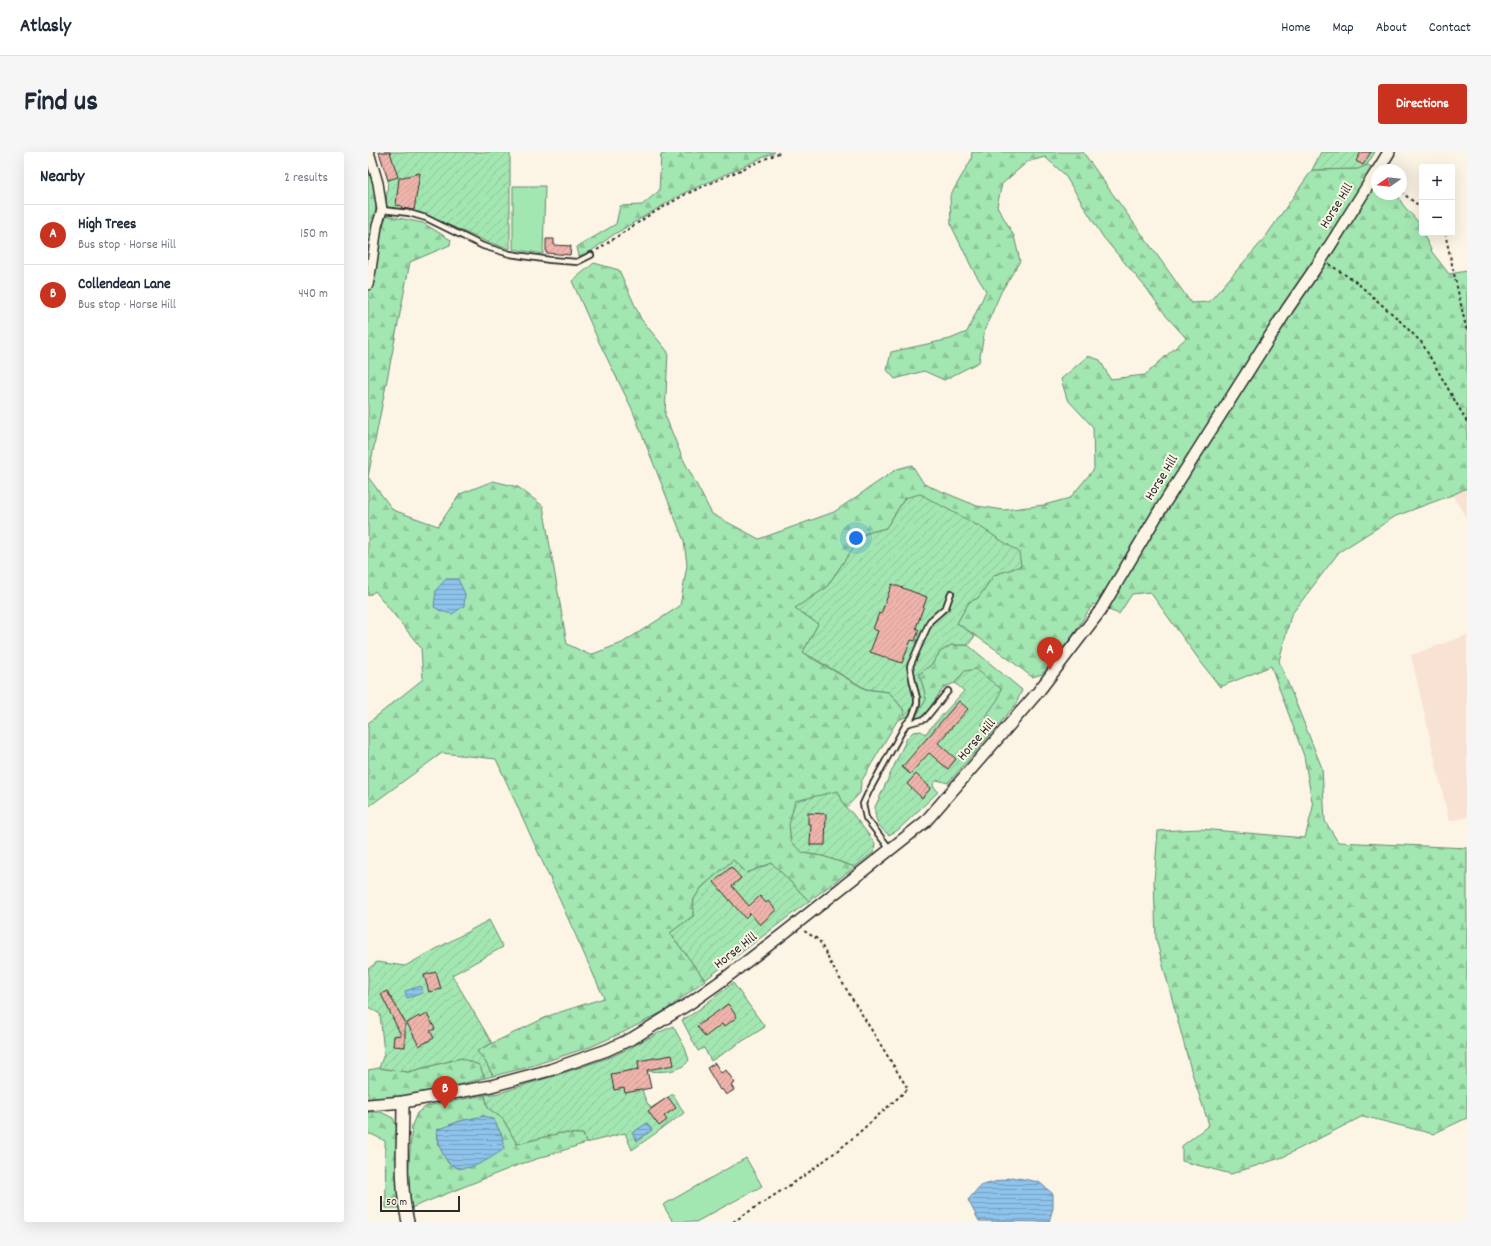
<!DOCTYPE html>
<html lang="en">
<head>
<meta charset="utf-8">
<style>
	body { margin:0; font-family:Dekko,sans-serif; background:#f6f6f7; color:#1f2937 }
	.controls { position:absolute; right:12px; top:12px; display:grid; overflow:hidden; border-radius:4px; box-shadow:0 4px 16px #0002 }
	.controls button { width:36px; height:36px; display:grid; place-items:center; padding:0; border:0; border-bottom:1px solid #e0e1e3; background:#fff; color:#1f2937; font:20px sans-serif }
	.compass { position:absolute; left:1003px; top:12px; width:36px; height:36px; border-radius:50%; background:#fff; box-shadow:0 4px 16px #0002; rotate:256deg }
	.scale { position:absolute; left:12px; bottom:10px; width:80px; box-sizing:border-box; padding-left:4px; border:2px solid #2b2b2b; border-top:0; font-size:11px; line-height:14px; white-space:nowrap; color:#2b2b2b; -webkit-text-stroke:3px #fcf5e5; paint-order:stroke }
	.you { position:absolute; left:488px; top:386px; width:14px; height:14px; margin:-10px; border:3px solid #fff; border-radius:50%; background:#1a73e8; box-shadow:0 0 0 6px #1a73e833 }
	.badge { display:grid; place-items:center; width:26px; height:26px; border-radius:50%; background:#c8321e; color:#fff; font-size:13px; font-weight:700 }
	.pin { position:absolute; translate:-50% -33px; filter:drop-shadow(0 1px 2px #0008) }
	.pin::after { content:''; position:absolute; top:21px; width:14px; height:12px; background:inherit; clip-path:polygon(0 0,100% 0,50% 100%) }
	.list { margin:0; padding:0; list-style:none }
	h2 { display:flex; justify-content:space-between; align-items:center; height:52px; margin:0; padding:0 16px; font-size:17px }
	h2 small { font-size:13px; font-weight:400; color:#747a83 }
	.list li { display:grid; grid-template-columns:26px 1fr auto; gap:12px; align-items:center; box-sizing:border-box; height:60px; padding:0 16px; border-top:1px solid #e0e1e3 }
	.list b { display:block; font-size:15px; white-space:nowrap }
	.list p { margin:0; font-size:13px; white-space:nowrap; color:#747a83 }
	.list em { font-size:13px; font-style:normal; color:#747a83 }
	.map { position:relative; flex:none; width:1099px; height:1070px; overflow:hidden; border-radius:4px }
	header { display:flex; align-items:center; gap:24px; box-sizing:border-box; height:56px; padding:0 20px; background:#fff; border-bottom:1px solid #e0e1e3 }
	header strong { font-size:19px }
	nav { display:flex; gap:22px; margin-inline-start:auto; font-size:14px }
	.intro { display:flex; align-items:center; justify-content:space-between; box-sizing:border-box; height:96px; padding:0 24px }
	h1 { margin:0; font-size:28px }
	.button { padding:10px 18px; border-radius:4px; background:#c8321e; color:#fff; font-size:14px; font-weight:700 }
	main { display:flex; gap:24px; padding:0 24px }
	aside { flex:1; background:#fff; border-radius:4px; box-shadow:0 4px 16px #0002 }
	.map>svg:first-child { display:block }
</style>
</head>
<body>
<header>
<strong>Atlasly</strong>
<nav><a>Home</a><a>Map</a><a>About</a><a>Contact</a></nav>
</header>
<div class="intro"><h1>Find us</h1><a class="button">Directions</a></div>
<main>
<aside>
<h2>Nearby<small>2 results</small></h2>
<ul class="list">
<li><span class="badge">A</span><div><b>High Trees</b><p>Bus stop · Horse Hill</p></div><em>150 m</em></li>
<li><span class="badge">B</span><div><b>Collendean Lane</b><p>Bus stop · Horse Hill</p></div><em>440 m</em></li>
</ul>
</aside>
<div class="map">
<svg width="1099" height="1070" viewBox="0 0 1099 1070">
	<defs>
		<pattern id="forest-firs" width="22" height="20" patternUnits="userSpaceOnUse"><rect width="22" height="20" fill="#a2e6b1"/><path d="M5 1l3.5 6h-7zM16 11l3.5 6h-7z" fill="#8cc598"/></pattern>
		<pattern id="garden-furrows" width="10" height="10" patternUnits="userSpaceOnUse"><rect width="10" height="10" fill="#a2e6b1"/><path d="M-1 1l2-2M0 10L10 0M9 11l2-2" fill="none" stroke="#8cc598"/></pattern>
		<pattern id="water-rules" width="6" height="5" patternUnits="userSpaceOnUse"><rect width="6" height="5" fill="#8ec3ec"/><path d="M0 2.5h6" fill="none" stroke="#749fbf"/></pattern>
		<pattern id="building-hatch" width="6" height="6" patternUnits="userSpaceOnUse"><rect width="6" height="6" fill="#efb4ac"/><path d="M-1 1l2-2M0 6l6-6M5 7l2-2" fill="none" stroke="#cd9b94"/></pattern>
	</defs>
	<rect width="100%" height="100%" fill="#fcf5e5"/>
	<filter id="ink" filterUnits="userSpaceOnUse"><feTurbulence type="fractalNoise" baseFrequency=".025" numOctaves="2"/><feDisplacementMap in="SourceGraphic" scale="8" xChannelSelector="R" yChannelSelector="G"/><feConvolveMatrix kernelMatrix="1 2 1 2 8 2 1 2 1" color-interpolation-filters="sRGB"/></filter>
	<g filter="url(#ink)">
		<g fill="#f8e2d4">
			<polygon points="1099,336 1099,367 1084,343"/>
			<polygon points="1099,483 1099,665 1081,669 1043,503"/>
		</g>
		<g fill="#a2e6b1" stroke="#66886e">
			<polygon points="145,34 177,34 175,102 145,97"/>
			<polygon points="378,1006 394,1034 328,1070 305,1070 295,1053"/>
		</g>
		<g fill="url(#forest-firs)" stroke="#66886e" fill-rule="evenodd">
			<polygon points="301,0 407,0 314,42 245,83 222,100 211,104 209,95 248,72 252,54 274,53 291,39 293,3"/>
			<path d="M604,0H715C750,51 788,100 823,151L841,150L896,87L944,18L989,17L999,13L1012,18H1009V42H1030C1033,58 1053,65 1054,81H1055L1064,100L1081,122L1099,119V336L1084,343L1028,364L971,400L923,463L911,509L954,616L957,669L970,690L1099,696V966L1065,982L995,964L915,1005L863,1022L814,1009V994L841,973L823,918L788,787L786,729L790,679L833,677L937,686L945,655L936,604L903,514L852,535L832,509L782,440L764,442L751,462L725,452L703,486L674,522L664,525L633,501L589,471L601,450L610,446L626,423L652,414L537,346L518,376L496,382L479,405L458,436L428,456L450,472L435,501L497,537L521,540L535,557L537,565L529,569L493,630L492,641L435,701L455,704L487,715L441,749L404,711L379,721L365,708L334,735L326,747L325,764L302,781L337,828L298,858L256,880L222,895L157,916L125,924L118,911L108,899L183,863L236,846L128,607L74,601L0,655V571L55,527L53,496L7,439L0,444V325L25,358L70,374L92,342L125,329L150,335L175,354L199,492L222,503L254,491L312,454L319,413L316,389L264,257L231,190L204,129L226,111L251,118L273,167L300,200L297,263L314,305L344,362L391,387L466,360L529,317L544,313L556,332L609,354L636,358L676,353L702,346L726,317L725,275L699,247L693,227L720,204L732,208L742,227L777,223L818,186L799,165L779,137L735,85L696,22L677,5L659,10L634,32L629,54L646,84L652,109L633,140L617,177L611,210L576,228L556,219L527,227L519,218L523,200L582,187L599,180L618,139L605,118L583,73L582,44L603,8Z"/>
			<path d="M0,8C5,25 11,44 7,61L55,71L83,88L82,93L42,110L0,325Z"/>
			<polygon points="583,493 600,493 654,538 648,552 622,583 613,571 597,519 587,531 576,535 556,564 551,567 548,564 558,547 556,538 551,522 564,512 572,500"/>
			<polygon points="93,906 112,913 117,926 57,941 0,948 0,918 11,916 40,920"/>
			<path d="M117,943L120,956L135,967L149,992L192,981L215,982L218,991L150,1013L43,1056L40,1023L44,973L49,961L59,954ZM116,964L126,968L134,984L92,1017L80,1011L71,994L69,978L92,969Z"/>
			<polygon points="0,960 13,960 25,966 29,977 32,1056 18,1056 17,989 3,982 0,982"/>
		</g>
		<g fill="url(#garden-furrows)" stroke="#66886e">
			<polygon points="11,0 142,0 142,97 119,90 51,60 21,56 18,53 20,28"/>
			<polygon points="953,0 1007,0 999,13 990,17 944,18"/>
			<polygon points="552,342 614,376 651,400 653,414 626,423 610,446 601,450 589,471 607,484 600,493 583,493 572,500 564,512 551,522 556,538 558,548 548,564 537,565 535,557 521,540 498,537 435,500 450,472 427,456 458,436 479,405 496,382 518,376 537,346"/>
			<path d="M608,517L633,537L630,547L613,571L622,583L580,631L569,628L565,633L570,640L530,678L521,683C511,676 506,667 507,655L539,586L545,580L553,579L557,582L596,539L587,531L597,519Z"/>
			<polygon points="470,639 477,655 484,661 507,691 506,700 487,715 455,704 435,701 423,690 421,673 427,649"/>
			<polygon points="365,708 379,721 404,711 441,749 337,828 302,781 325,764 326,747 334,735"/>
			<polygon points="121,768 135,795 84,823 124,891 109,899 118,911 125,924 117,926 111,913 93,906 40,920 11,916 16,902 12,862 0,855 0,817 9,810 37,814"/>
			<polygon points="365,831 397,875 343,909 336,896 330,899 314,868 326,861"/>
			<path d="M305,874L317,896L321,908C311,923 288,919 272,919C273,932 274,946 283,956L305,942L316,961L264,998L257,981L218,991L215,982L192,981L149,992L135,967L120,956L117,943L131,941C169,929 207,918 245,904C266,895 284,883 305,874Z"/>
		</g>
		<g fill="url(#water-rules)" stroke="#66869f">
			<polygon points="78,427 90,427 97,442 96,454 84,462 73,459 66,455 68,438"/>
			<polygon points="53,834 55,841 39,846 37,839"/>
			<path d="M116,964L126,968L134,984L136,997C102,1021 75,1030 69,978L92,969Z"/>
			<polygon points="279,971 284,978 269,989 264,981"/>
			<polygon points="644,1025 671,1030 685,1042 685,1056 681,1070 611,1069 600,1048 612,1034"/>
		</g>
		<g fill="url(#building-hatch)" stroke="#2b2b2b">
			<polygon points="11,0 22,0 30,25 20,28"/>
			<polygon points="993,0 1003,0 995,13 988,9"/>
			<polygon points="52,21 46,58 33,56 34,54 28,53 31,26"/>
			<polygon points="178,87 186,87 186,93 203,94 202,103 178,101"/>
			<polygon points="524,432 559,445 548,476 551,478 547,489 543,488 534,511 502,500 510,479 505,477 511,461 513,462"/>
			<polygon points="591,549 600,557 570,591 588,607 580,617 561,601 542,622 534,615"/>
			<polygon points="548,622 563,636 554,646 539,632"/>
			<polygon points="440,661 458,662 457,693 442,693 443,672 440,672"/>
			<polygon points="363,715 373,726 364,734 381,754 392,744 398,751 400,749 408,758 392,773 382,761 377,766 346,730"/>
			<polygon points="68,820 73,837 61,840 56,823"/>
			<polygon points="19,839 37,870 37,895 25,894 26,884 33,883 13,842"/>
			<polygon points="360,852 369,865 356,875 354,872 337,885 329,874"/>
			<polygon points="59,862 67,877 62,879 66,886 51,894 39,871 51,864 52,866"/>
			<polygon points="304,903 306,913 279,918 283,936 257,941 256,936 246,938 243,922 271,917 270,909"/>
			<polygon points="347,911 353,921 358,918 367,931 363,933 366,938 358,943 354,937 352,938 339,916"/>
			<polygon points="300,945 308,956 296,964 299,968 291,974 280,959"/>
		</g>
		<g fill="none" stroke-linecap="round" stroke-linejoin="round">
			<defs>
				<g id="service">
					<polyline points="14,58 41,61 58,66 115,94 142,102 182,108 209,110 223,103"/>
					<polyline points="538,572 544,565 549,552 549,546 545,531 542,514 562,469 578,455 583,441"/>
					<polyline points="522,697 498,666 495,652 501,639 538,572 557,567 580,539"/>
				</g>
				<polyline id="minor" points="0,133 3,118 9,74 14,58 10,31 1,0"/>
				<g id="tertiary">
					<polyline points="1010,18 1021,0"/>
					<path d="M35,950C35,988 31,1033 40,1070"/>
					<polyline points="0,953 35,950 123,934 182,918 239,898 265,886 322,851 356,827 415,782 557,670 670,540 732,459 789,363 920,156 953,108 1009,19"/>
				</g>
			</defs>
			<use href="#service" stroke="#2b2b2b" stroke-width="8"/>
			<use href="#minor" stroke="#2b2b2b" stroke-width="12"/>
			<use href="#tertiary" stroke="#2b2b2b" stroke-width="14"/>
			<g stroke="#2b2b2b" stroke-width="2" stroke-dasharray="3 3" stroke-linecap="butt">
				<polyline points="1033,40 1054,56"/>
				<polyline points="1077,81 1099,180"/>
				<polyline points="229,98 280,64 316,43 413,0"/>
				<polyline points="961,112 988,130 1030,167 1054,191 1099,270"/>
				<polyline points="365,1070 436,1024 478,992 540,937 464,814 451,788 436,779"/>
			</g>
			<use href="#service" stroke="#fcf5e5" stroke-width="4.5"/>
			<use href="#minor" stroke="#fcf5e5" stroke-width="9"/>
			<use href="#tertiary" stroke="#fcf5e5" stroke-width="11"/>
		</g>
	</g>
	<g text-anchor="middle" dominant-baseline="central" stroke-width="4" stroke-linejoin="round" paint-order="stroke">
		<g font-size="14" fill="#2b2b2b" stroke="#fcf5e5">
			<text transform="translate(969 54) rotate(-58)">Horse Hill</text>
			<text transform="translate(794 326) rotate(-58)">Horse Hill</text>
			<text transform="translate(609 588) rotate(-49)">Horse Hill</text>
			<text transform="translate(368 799) rotate(-38)">Horse Hill</text>
		</g>
	</g>
</svg>
<div class="controls">
<button>+</button>
<button>−</button>
</div>
<svg class="compass" viewBox="-18 -18 36 36"><path d="M0-13l5 13h-10z" fill="#e53935"/><path d="M0 13l5-13h-10z" fill="#747a83"/></svg>
<div class="scale">50 m</div>
<div class="you"></div>
<div class="pin badge" style="left:682px;top:518px">A</div>
<div class="pin badge" style="left:77px;top:957px">B</div>
</div>
</main>
</body>
</html>
